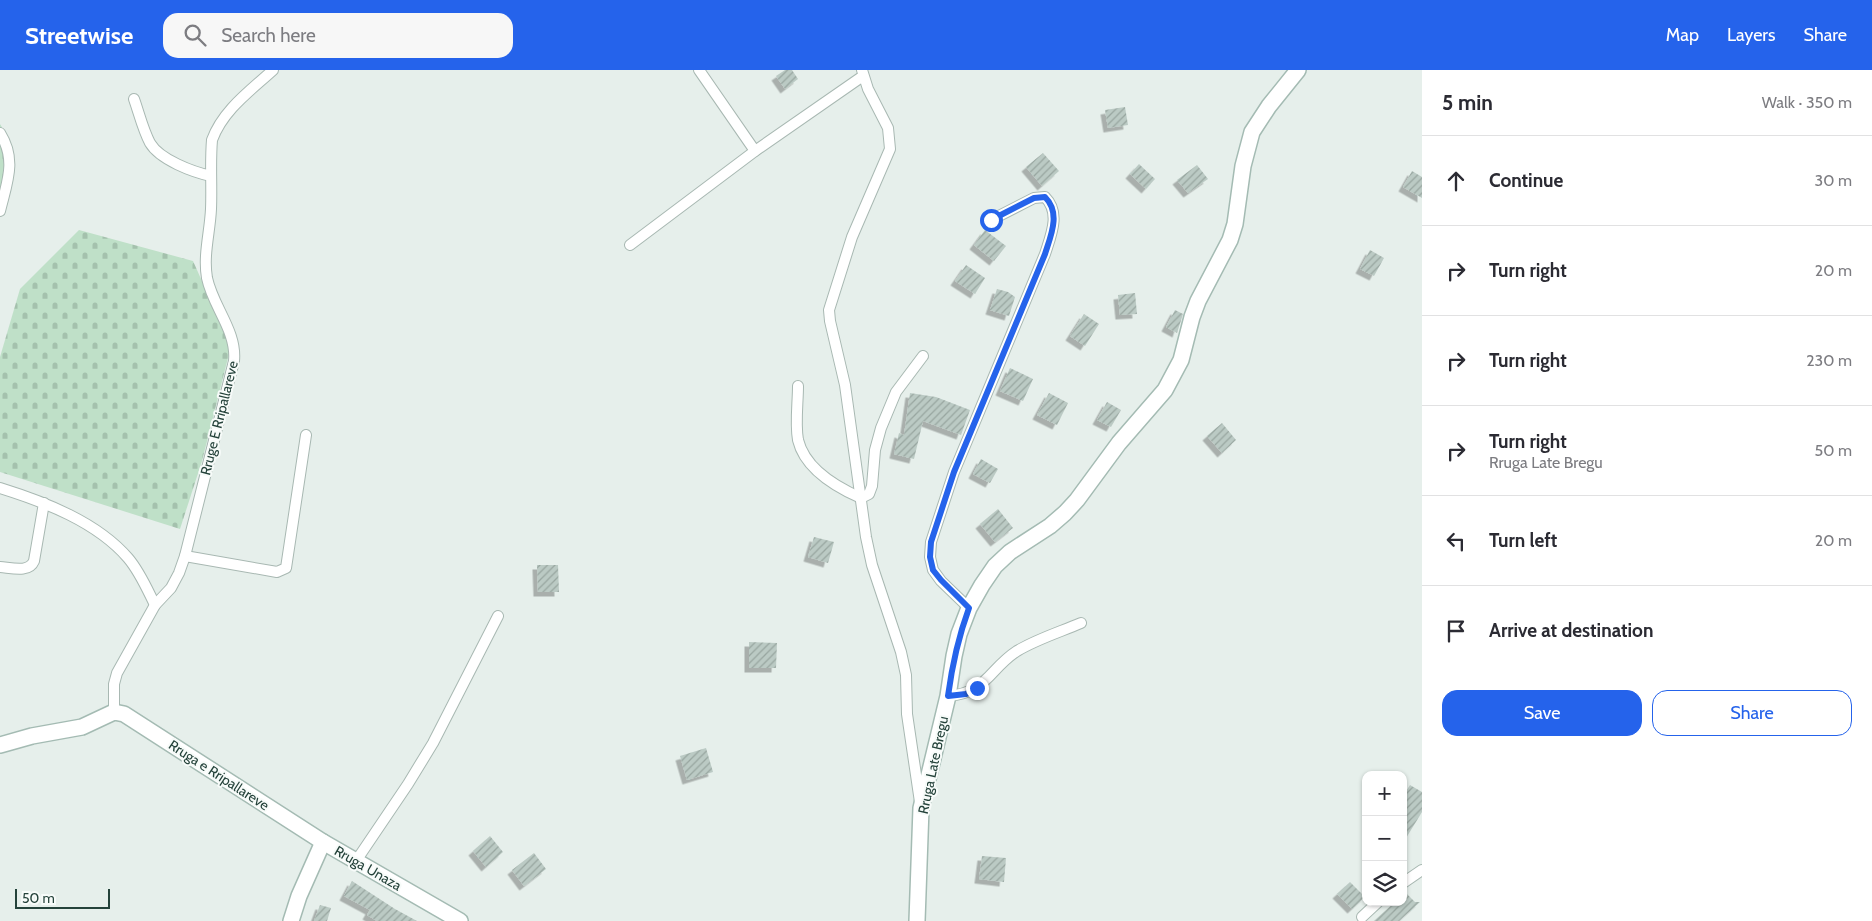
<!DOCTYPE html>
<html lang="en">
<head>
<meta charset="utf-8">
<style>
	body { margin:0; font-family:Cabin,sans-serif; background:#f7f7f7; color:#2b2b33 }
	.controls { position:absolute; right:15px; bottom:15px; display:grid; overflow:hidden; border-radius:10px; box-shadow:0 1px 4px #0004 }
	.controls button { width:45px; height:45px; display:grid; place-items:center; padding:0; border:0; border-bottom:1px solid #e1e1e2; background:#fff; color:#2b2b33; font:25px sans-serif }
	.scale { position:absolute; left:15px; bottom:12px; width:95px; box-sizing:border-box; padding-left:5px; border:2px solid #24423a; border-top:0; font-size:14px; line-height:18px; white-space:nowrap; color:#24423a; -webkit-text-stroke:4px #f7fbf9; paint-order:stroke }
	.stop { position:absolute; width:15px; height:15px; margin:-11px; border:4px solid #2563eb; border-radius:50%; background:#fff }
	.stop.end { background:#2563eb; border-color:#fff; box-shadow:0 1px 5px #0008 }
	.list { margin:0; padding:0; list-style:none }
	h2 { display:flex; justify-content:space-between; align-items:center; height:65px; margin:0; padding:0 20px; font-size:21px }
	h2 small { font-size:16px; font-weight:400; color:#7c7c81 }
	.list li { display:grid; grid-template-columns:32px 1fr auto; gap:15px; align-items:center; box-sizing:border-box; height:90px; padding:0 20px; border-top:1px solid #e1e1e2 }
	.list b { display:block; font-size:19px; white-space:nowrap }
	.list p { margin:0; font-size:16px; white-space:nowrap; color:#7c7c81 }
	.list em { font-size:16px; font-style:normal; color:#7c7c81 }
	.actions { display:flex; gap:10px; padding:15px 20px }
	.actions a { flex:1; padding:11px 0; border:1px solid #2563eb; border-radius:15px; text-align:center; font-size:18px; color:#2563eb }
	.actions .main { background:#2563eb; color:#fff }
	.icon { flex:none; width:28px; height:28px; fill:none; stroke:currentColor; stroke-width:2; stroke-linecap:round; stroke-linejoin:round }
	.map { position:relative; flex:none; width:1422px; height:851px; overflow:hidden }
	header { display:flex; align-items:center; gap:30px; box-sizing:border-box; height:70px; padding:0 25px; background:#2563eb; color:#fff }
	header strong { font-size:24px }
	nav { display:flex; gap:28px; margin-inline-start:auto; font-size:18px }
	.search { width:350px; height:45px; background:#f7f7f7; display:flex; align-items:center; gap:12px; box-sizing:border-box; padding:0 18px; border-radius:15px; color:#7c7c81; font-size:19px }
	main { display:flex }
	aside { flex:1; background:#fff }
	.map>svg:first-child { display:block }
</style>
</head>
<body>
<header>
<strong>Streetwise</strong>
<div class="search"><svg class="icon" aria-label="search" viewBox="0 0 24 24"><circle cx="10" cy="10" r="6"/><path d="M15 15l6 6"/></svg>Search here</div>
<nav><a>Map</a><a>Layers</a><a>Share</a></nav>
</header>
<main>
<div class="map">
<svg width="1422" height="851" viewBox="0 0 1422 851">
	<defs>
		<pattern id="cemetery-stones" width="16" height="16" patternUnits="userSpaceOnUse" patternTransform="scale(1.25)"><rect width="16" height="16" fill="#bfe0c8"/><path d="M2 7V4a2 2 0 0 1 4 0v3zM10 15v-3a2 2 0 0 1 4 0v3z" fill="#a4c1ad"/></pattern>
		<pattern id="building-hatch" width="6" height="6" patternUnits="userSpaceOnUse" patternTransform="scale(1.25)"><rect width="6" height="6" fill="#bbcac4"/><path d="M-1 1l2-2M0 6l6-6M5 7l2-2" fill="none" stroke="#98a6a0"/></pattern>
		<filter id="shadow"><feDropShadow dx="-4.5" dy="4.5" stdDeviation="0" flood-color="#0004"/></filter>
	</defs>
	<rect width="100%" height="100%" fill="#e6efeb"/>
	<g fill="url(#cemetery-stones)">
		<path d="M0,54C16,79 7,94 0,120Z"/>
		<polygon points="79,160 193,191 231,276 202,391 180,459 0,402 0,287 20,219"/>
	</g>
	<g fill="url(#building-hatch)" filter="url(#shadow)">
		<polygon points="785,0 792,0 798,9 785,19 776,6"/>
		<polygon points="1125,37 1128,55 1108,58 1105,40"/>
		<polygon points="1043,83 1059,101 1042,116 1026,97"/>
		<polygon points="1139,94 1155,109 1146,119 1130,104"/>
		<polygon points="1197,95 1208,109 1188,123 1177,110"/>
		<polygon points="1412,101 1422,107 1422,128 1403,117"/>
		<polygon points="985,160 1006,176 994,191 974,175"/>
		<polygon points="1370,180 1384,188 1374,206 1360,199"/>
		<polygon points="966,195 985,208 975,224 955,211"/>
		<polygon points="997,219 1008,222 1015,227 1009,246 990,240"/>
		<polygon points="1135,223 1137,244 1120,245 1118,225"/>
		<polygon points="1175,240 1183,244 1177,263 1166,257"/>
		<polygon points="1084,244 1099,254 1085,276 1070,266"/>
		<polygon points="1010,298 1033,309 1023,331 1000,321"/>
		<polygon points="910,323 936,327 970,340 961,365 923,351 914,389 894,384 899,363 904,365"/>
		<polygon points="1049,323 1068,333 1057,355 1037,345"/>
		<polygon points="1107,332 1121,340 1111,357 1097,350"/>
		<polygon points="1222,353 1236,370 1222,383 1207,366"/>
		<polygon points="981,389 998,399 990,413 973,404"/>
		<polygon points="998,439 1013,458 995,472 980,454"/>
		<polygon points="814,467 834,472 828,493 808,487"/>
		<polygon points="537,495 558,495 559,522 538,522"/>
		<polygon points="749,572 777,573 776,598 749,598"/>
		<polygon points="706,678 713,702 687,710 680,686"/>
		<polygon points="1410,715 1422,722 1422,742 1403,773 1403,726"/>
		<polygon points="490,766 503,782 486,797 473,781"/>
		<polygon points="534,783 546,799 524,816 512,800"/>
		<polygon points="982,786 1006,788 1004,812 979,809"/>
		<polygon points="352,811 395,839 417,851 377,851 367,845 370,840 344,826"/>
		<polygon points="1350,812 1365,827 1352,839 1337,824"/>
		<polygon points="1403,820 1415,832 1420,832 1399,851 1374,851 1395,832 1403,832"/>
		<polygon points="320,835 331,838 327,851 314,851"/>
	</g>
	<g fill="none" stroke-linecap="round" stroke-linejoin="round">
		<defs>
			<g id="street">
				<polyline points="699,0 755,81"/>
				<polyline points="862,0 868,19 888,58 890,79 852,167 829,240 830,251 845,315 866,467 872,495 901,582 906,605 907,644 920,732"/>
				<path d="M134,29C139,43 143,60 150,73C160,90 193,102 211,106"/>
				<path d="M0,63C17,90 7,112 0,141"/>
				<polyline points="630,175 755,81 863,6"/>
				<path d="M798,316C798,333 795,353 798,370C805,399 836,417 861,428L869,424L872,416L875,380L881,358L896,322L923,286"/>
				<path d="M0,418C45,432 97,452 128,488C140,502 147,519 155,535"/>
				<polyline points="185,486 277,502 286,498 306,365"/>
				<path d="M0,497C12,498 29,503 34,491L44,433"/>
				<path d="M969,538L941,511L933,500L930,487L931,472L954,402L1045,184C1051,165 1061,143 1045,127L1034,128L991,150"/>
				<path d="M948,626C987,623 989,599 1017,581C1037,569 1060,562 1081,553"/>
				<path d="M114,642V614L117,603L155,535L171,518L179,503L185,486L234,291C237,261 213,237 207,208C203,185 210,162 211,139C212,116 210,93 212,70C223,40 250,21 273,0"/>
				<polyline points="356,791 408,714 433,673 498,546"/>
				<polyline points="1403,813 1422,800"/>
				<polyline points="1362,847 1378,832"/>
			</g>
			<g id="secondary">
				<polyline points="0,675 32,666 82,657 114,642 124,644 323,772 460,851"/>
				<polyline points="291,851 299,826 323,772"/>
				<polyline points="917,851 921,738 948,626 954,586 959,564 969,538 982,515 995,496 1010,482 1050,456 1065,443 1077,430 1119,373 1165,320 1181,290 1192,247 1198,231 1230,170 1235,154 1243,96 1252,62 1269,36 1298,0"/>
			</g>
		</defs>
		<use href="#street" stroke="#a8b8b2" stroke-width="12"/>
		<use href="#secondary" stroke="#a4bbb3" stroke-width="18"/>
		<use href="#street" stroke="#fff" stroke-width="10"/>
		<use href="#secondary" stroke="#fff" stroke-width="15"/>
	</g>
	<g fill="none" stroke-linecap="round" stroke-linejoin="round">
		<path stroke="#2563eb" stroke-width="6" d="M977,618L966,624L948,626C952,596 958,568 969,538L941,510L933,500L930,487L931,472L954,402L1045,184C1051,165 1061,143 1045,127L1034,128L991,150"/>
	</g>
	<g text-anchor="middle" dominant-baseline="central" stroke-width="4" stroke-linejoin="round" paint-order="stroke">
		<g font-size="14" fill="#24423a" stroke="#f7fbf9">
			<text transform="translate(219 348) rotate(-76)">Rruge E Rripallareve</text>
			<text transform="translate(933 695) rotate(-78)">Rruga Late Bregu</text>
			<text transform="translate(219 705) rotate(33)">Rruga e Rripallareve</text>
			<text transform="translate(368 798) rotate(30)">Rruga Unaza</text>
		</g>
	</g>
</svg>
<div class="controls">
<button>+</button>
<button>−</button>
<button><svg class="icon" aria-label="layers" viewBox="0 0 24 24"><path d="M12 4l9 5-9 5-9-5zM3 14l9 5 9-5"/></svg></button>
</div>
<div class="scale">50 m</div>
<div class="stop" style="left:991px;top:150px"></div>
<div class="stop end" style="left:977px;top:618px"></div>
</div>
<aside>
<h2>5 min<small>Walk · 350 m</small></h2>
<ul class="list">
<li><svg class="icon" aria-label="ahead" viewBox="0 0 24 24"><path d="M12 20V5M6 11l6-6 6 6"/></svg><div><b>Continue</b></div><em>30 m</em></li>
<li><svg class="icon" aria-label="right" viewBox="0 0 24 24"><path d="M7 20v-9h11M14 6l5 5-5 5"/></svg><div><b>Turn right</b></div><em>20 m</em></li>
<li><svg class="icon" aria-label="right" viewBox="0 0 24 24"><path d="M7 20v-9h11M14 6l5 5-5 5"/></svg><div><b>Turn right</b></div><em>230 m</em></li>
<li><svg class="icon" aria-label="right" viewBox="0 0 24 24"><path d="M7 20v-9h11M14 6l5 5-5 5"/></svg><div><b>Turn right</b><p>Rruga Late Bregu</p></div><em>50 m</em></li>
<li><svg class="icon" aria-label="left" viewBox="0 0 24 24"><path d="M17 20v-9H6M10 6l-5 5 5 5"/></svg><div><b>Turn left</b></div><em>20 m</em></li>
<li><svg class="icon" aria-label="arrive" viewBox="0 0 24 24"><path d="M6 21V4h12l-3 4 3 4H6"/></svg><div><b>Arrive at destination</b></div></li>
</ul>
<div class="actions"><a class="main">Save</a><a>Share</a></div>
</aside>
</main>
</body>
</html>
